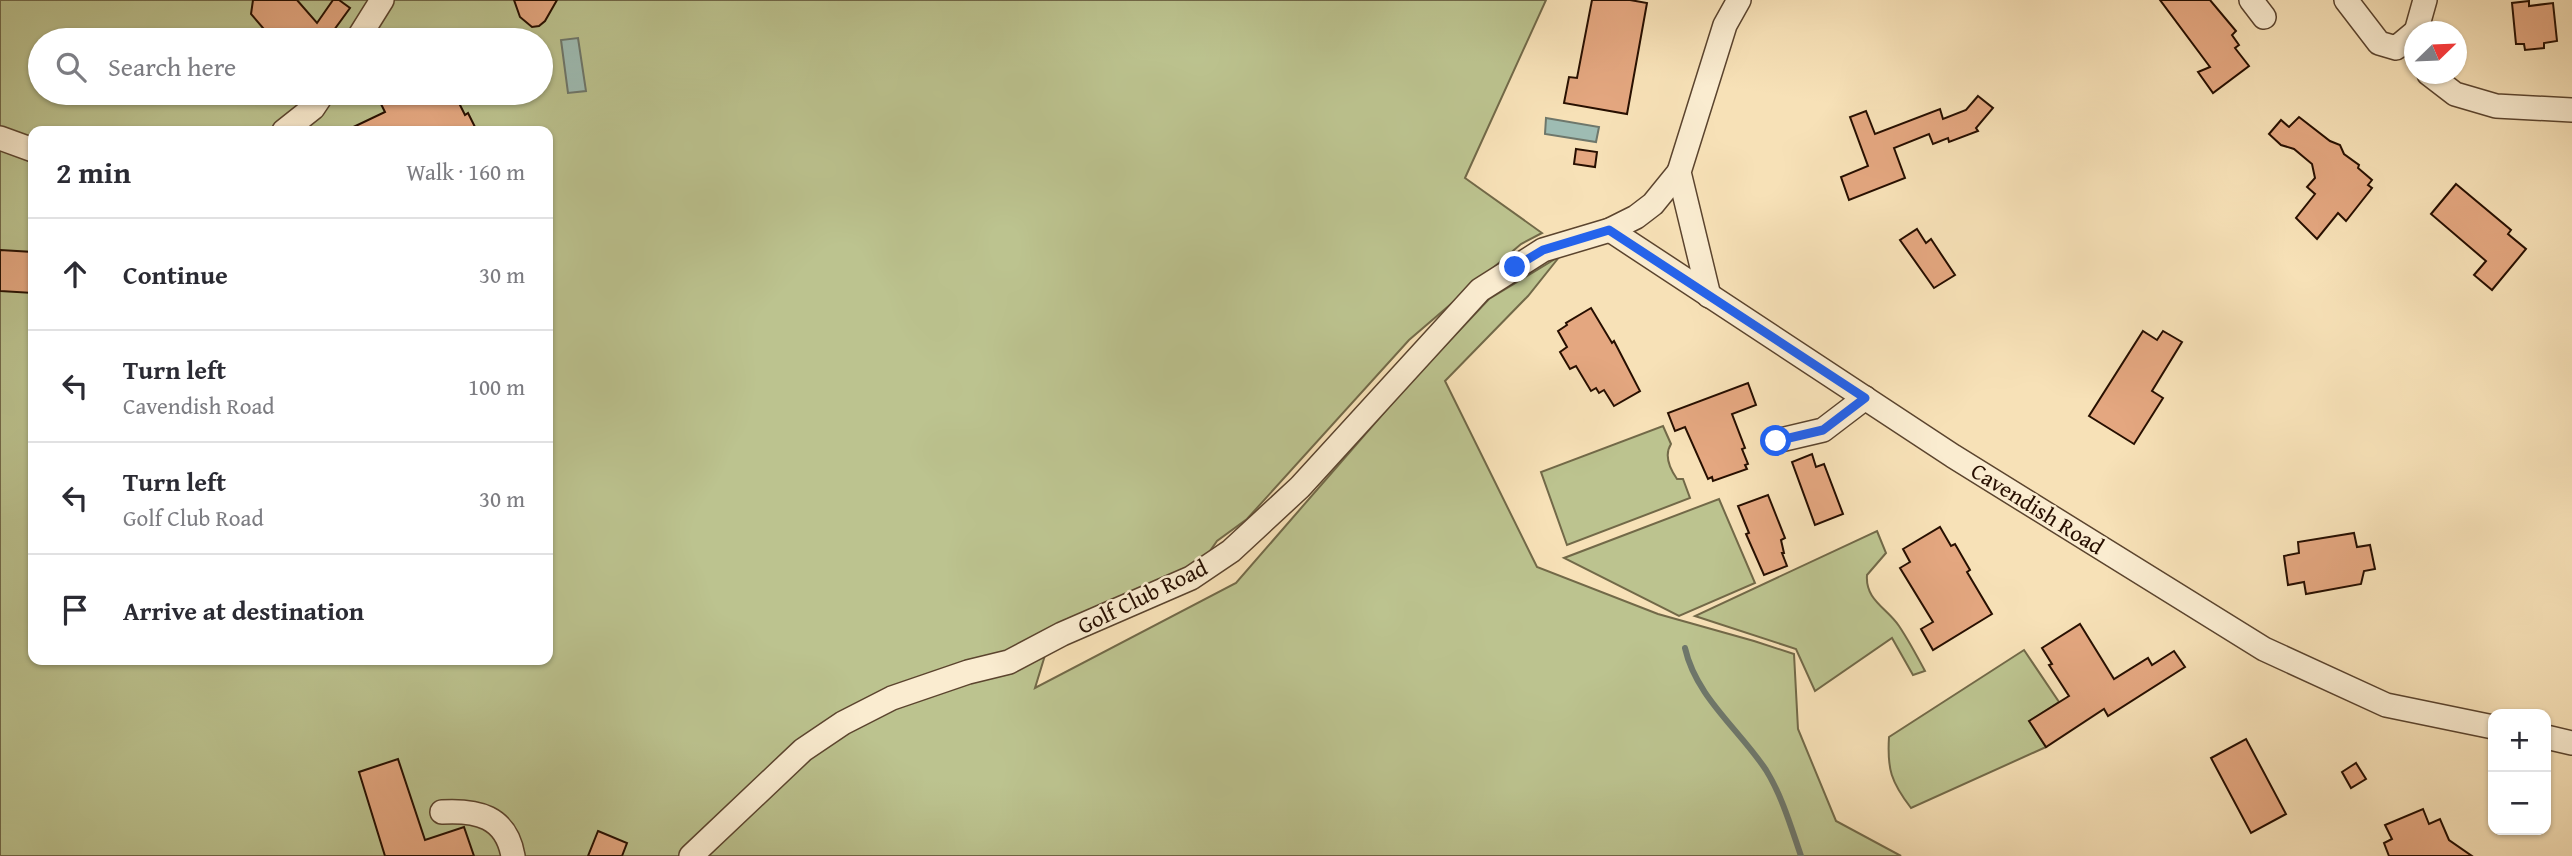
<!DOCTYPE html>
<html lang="en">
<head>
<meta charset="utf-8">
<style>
	body { margin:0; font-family:"Gentium Book Plus",serif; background:#f7f7f7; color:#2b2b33 }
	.controls { position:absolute; right:21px; bottom:21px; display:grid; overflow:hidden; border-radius:14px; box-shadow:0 2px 5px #0004 }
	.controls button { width:63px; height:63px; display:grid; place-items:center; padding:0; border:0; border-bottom:2px solid #e1e1e2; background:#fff; color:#2b2b33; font:35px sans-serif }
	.compass { position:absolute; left:2404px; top:21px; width:63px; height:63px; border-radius:50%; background:#fff; box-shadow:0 2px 5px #0004; rotate:67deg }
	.stop { position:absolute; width:21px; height:21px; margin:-16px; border:5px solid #2563eb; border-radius:50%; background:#fff }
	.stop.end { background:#2563eb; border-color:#fff; box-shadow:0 2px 7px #0008 }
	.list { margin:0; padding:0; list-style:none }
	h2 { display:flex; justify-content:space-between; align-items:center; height:91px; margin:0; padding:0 28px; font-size:30px }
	h2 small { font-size:23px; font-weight:400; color:#7c7c81 }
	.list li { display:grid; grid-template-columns:46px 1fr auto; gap:21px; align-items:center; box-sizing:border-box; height:112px; padding:0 28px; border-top:2px solid #e1e1e2 }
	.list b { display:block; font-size:26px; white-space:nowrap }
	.list p { margin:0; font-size:23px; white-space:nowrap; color:#7c7c81 }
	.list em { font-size:23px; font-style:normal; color:#7c7c81 }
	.icon { flex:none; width:38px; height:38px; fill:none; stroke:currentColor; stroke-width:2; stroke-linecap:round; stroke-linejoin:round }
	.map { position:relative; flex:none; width:2572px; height:856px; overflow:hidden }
	.search { position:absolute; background:#fff; box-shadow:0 2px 5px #0004; left:28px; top:28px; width:525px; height:77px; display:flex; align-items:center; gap:18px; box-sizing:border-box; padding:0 24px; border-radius:38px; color:#7c7c81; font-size:26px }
	.panel { position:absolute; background:#fff; box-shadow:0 2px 5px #0004; left:28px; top:126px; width:525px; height:539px; border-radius:14px }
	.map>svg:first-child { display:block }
</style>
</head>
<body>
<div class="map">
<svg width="2572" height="856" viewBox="0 0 2572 856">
	<rect width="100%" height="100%" fill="#f7e1b7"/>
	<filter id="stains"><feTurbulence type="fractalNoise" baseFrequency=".00286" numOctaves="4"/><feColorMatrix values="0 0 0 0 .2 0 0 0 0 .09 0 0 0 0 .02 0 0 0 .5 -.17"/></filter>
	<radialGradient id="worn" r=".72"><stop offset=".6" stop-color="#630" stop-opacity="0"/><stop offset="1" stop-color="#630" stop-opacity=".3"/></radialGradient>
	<g fill="#bcc38f" stroke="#726948" stroke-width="2" fill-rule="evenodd">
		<path d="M0,0H1546L1465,178L1542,233L1521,244L1409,340L1247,519L1217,541L1191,578L1046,652L1035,688L1236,583L1408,385L1489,299L1560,256L1528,296L1445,381L1537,567L1658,614L1754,641L1794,654L1798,729L1836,821L1901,856H0ZM40,40H541V93H40ZM33,131H548V660H33Z"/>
		<path d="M1663,426L1671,444C1664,455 1670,469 1677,479H1683L1690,498L1567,545L1541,472Z"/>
		<polygon points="1719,499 1755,583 1679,616 1564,558"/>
		<path d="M1877,531L1886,553L1867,575C1865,600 1887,608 1899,626C1909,641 1917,656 1925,671L1913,675L1892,638L1815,691L1796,649L1695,616Z"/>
		<path d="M2024,650L2059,702L2030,721L2046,747L1911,808C1891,782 1887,769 1889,737Z"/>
	</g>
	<g fill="#9ebcb3" stroke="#6e776b" stroke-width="2">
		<polygon points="578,38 586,91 568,93 561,40"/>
		<polygon points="1546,118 1599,127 1596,142 1545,134"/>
	</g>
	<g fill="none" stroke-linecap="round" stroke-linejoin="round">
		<path stroke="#6e776b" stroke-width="6" d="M1685,648C1696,697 1739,729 1766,770C1782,796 1791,827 1801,856"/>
	</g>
	<g fill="#e4a780" stroke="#270f00" stroke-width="2">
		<polygon points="253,0 297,0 317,23 333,0 339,0 350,8 329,37 332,40 281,40 277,36 269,35 251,14"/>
		<polygon points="514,0 557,0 545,21 539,26 532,27 520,17"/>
		<polygon points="1592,0 1630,0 1647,3 1627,114 1564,103 1569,77 1577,78"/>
		<polygon points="2160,0 2210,0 2236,31 2232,35 2239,45 2235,48 2249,66 2213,93 2198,72 2210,67"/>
		<polygon points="2529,1 2529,6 2553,3 2557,41 2544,43 2544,48 2525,50 2524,44 2516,44 2512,3"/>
		<polygon points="405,93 454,93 465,115 468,113 477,131 345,131 385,112 380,102"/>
		<polygon points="1978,96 1993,108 1976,128 1978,131 1949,142 1948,138 1933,144 1929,134 1894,148 1905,178 1849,200 1841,177 1868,166 1850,117 1866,111 1875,134 1940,109 1943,119 1966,110"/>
		<polygon points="2299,117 2330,141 2340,145 2344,154 2359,165 2358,168 2372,180 2368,185 2372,188 2346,221 2338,213 2317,239 2296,218 2315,194 2307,187 2315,178 2312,164 2294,149 2281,145 2269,134 2281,120 2289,127"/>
		<polygon points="1576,149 1597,152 1595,167 1574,164"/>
		<polygon points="2456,184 2511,230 2508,234 2526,249 2492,290 2474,275 2486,261 2431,214"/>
		<polygon points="1917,229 1926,243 1931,239 1955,275 1934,288 1900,240"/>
		<polygon points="0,250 33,252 33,293 0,291"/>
		<polygon points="1591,308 1612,343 1614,341 1640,391 1614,406 1604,390 1599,393 1596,388 1591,391 1576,366 1570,369 1560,352 1567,347 1558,331 1567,325 1566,323"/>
		<polygon points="2143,331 2157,340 2163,331 2182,342 2152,391 2163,398 2134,444 2089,416"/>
		<polygon points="1748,383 1756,405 1732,414 1745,448 1742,449 1748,464 1745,465 1747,469 1713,481 1712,477 1708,479 1685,427 1675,431 1668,413"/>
		<polygon points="1812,454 1816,467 1824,464 1843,514 1815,525 1792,462"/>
		<polygon points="1768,495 1785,538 1781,540 1784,553 1782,553 1787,566 1764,575 1746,534 1749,533 1738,506"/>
		<polygon points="1940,527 1951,546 1955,544 1970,570 1967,572 1992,614 1933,650 1921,629 1933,622 1900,568 1910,562 1903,549"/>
		<polygon points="2354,533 2357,547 2370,545 2375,569 2364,571 2361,584 2306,594 2304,582 2288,585 2284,556 2299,553 2298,542"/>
		<polygon points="2080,624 2114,679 2148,658 2152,665 2174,651 2185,667 2108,716 2104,709 2046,747 2029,721 2069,696 2049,665 2052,664 2042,648"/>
		<polygon points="2246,739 2286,814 2251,833 2211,758"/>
		<polygon points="398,759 425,840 464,827 474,856 385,856 359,772"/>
		<polygon points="2356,763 2366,779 2351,788 2342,772"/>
		<polygon points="2423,809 2429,824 2440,819 2449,840 2472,856 2389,856 2384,843 2392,839 2385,825"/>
		<polygon points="598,831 627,843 622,856 588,856"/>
	</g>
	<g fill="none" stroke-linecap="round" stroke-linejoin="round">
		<defs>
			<g id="minor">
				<polyline points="2251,0 2264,17"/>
				<polyline points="2346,0 2379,43 2396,48 2414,33"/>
				<polyline points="2416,32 2425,0"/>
				<polyline points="357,40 382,0"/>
				<polyline points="2429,74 2455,94 2496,106 2572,110"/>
				<polyline points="284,131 313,108 323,93"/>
				<polyline points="0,138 33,150"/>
				<polyline points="1610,230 1953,456 2264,649 2386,705 2493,727"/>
				<polyline points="1709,296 1679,172 1725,25 1739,0"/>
				<polyline points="1776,441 1823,430 1865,398"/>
				<polyline points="2546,737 2572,743"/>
				<path d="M442,812C477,810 506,816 513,856"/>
				<polyline points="691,856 803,750 843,723 892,698 968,672 1009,662 1062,634 1191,578 1231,551 1300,487 1480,290 1543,250 1610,230 1636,217 1653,204 1679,172"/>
			</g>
		</defs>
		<use href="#minor" stroke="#5b442e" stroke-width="26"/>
		<use href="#minor" stroke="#faecd0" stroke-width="23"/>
	</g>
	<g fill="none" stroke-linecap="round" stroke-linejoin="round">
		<polyline stroke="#2563eb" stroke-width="9" points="1515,267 1543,250 1609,230 1865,398 1823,430 1776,441"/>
	</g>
	<g text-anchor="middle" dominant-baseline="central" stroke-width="5" stroke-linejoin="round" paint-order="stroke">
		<g font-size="23" fill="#270f00" stroke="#faecd0">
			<text transform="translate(2038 508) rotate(32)">Cavendish Road</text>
			<text transform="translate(1142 596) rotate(-26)">Golf Club Road</text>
		</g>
	</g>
	<rect width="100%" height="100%" filter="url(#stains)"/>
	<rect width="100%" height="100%" fill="url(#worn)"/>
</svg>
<div class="controls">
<button>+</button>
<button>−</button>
</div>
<svg class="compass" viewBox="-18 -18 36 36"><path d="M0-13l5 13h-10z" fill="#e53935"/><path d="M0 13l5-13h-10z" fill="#7c7c81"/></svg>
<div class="stop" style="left:1776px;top:441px"></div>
<div class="stop end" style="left:1515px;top:267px"></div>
<div class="search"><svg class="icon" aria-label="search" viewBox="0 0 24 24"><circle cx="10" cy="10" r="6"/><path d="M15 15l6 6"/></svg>Search here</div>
<section class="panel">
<h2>2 min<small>Walk · 160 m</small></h2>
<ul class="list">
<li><svg class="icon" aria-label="ahead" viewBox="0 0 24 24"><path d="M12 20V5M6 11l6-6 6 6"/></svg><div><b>Continue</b></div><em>30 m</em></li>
<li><svg class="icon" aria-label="left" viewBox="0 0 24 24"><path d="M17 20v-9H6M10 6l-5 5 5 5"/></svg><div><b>Turn left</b><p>Cavendish Road</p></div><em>100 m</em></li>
<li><svg class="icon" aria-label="left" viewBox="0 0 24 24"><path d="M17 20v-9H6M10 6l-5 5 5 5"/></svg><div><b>Turn left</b><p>Golf Club Road</p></div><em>30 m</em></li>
<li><svg class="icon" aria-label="arrive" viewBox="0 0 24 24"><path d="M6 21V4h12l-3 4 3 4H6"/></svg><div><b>Arrive at destination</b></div></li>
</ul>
</section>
</div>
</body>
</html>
